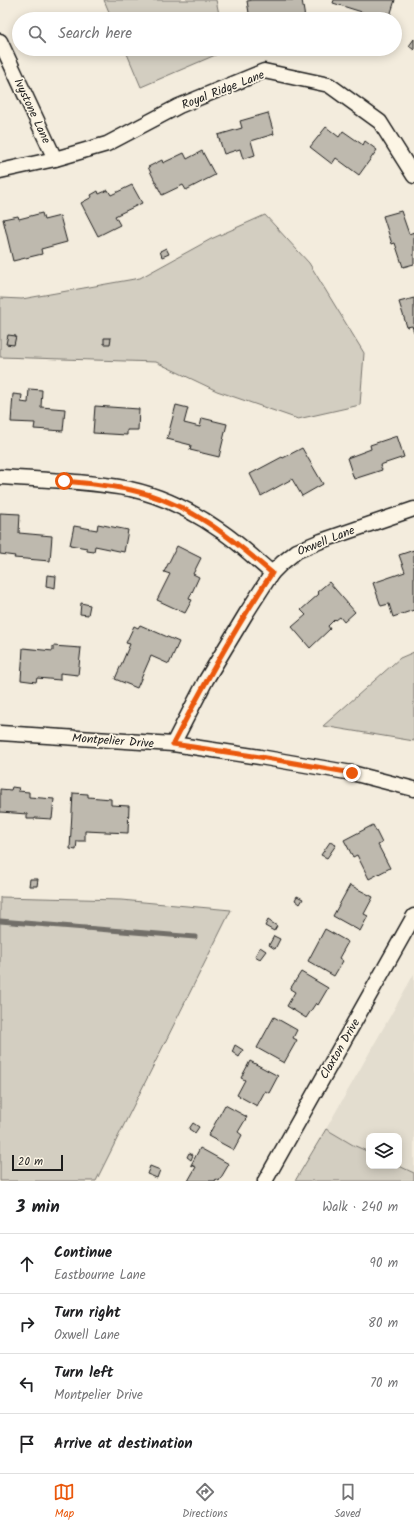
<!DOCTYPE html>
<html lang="en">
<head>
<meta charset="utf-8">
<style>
	body { margin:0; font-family:Kalam,sans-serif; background:#f6f6f6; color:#202124 }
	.controls { position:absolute; right:12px; bottom:12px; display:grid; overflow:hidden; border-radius:8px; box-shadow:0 2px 10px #0003 }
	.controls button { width:36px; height:36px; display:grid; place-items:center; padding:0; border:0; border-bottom:1px solid #e0e0e0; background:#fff; color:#202124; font:20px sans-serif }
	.scale { position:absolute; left:12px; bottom:10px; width:51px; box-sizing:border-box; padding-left:4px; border:2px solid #1c1c1c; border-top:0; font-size:11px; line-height:14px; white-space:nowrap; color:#1c1c1c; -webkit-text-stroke:3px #fcf5e5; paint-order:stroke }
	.stop { position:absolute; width:12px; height:12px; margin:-9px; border:3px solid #ea580c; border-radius:50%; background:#fff }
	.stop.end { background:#ea580c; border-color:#fff; box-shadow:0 1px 4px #0008 }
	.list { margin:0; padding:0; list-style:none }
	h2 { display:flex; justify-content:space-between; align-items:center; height:52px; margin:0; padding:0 16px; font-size:17px }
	h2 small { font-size:13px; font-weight:400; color:#757577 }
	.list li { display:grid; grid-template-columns:26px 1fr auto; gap:12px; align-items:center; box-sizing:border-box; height:60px; padding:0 16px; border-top:1px solid #e0e0e0 }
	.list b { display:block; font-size:15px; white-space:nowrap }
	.list p { margin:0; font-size:13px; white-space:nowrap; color:#757577 }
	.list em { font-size:13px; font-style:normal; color:#757577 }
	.icon { flex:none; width:22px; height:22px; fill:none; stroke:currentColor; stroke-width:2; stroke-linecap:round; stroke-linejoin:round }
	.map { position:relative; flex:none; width:414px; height:1181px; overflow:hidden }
	.search { position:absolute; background:#fff; box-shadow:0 2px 10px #0003; left:12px; right:12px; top:12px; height:44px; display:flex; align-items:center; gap:10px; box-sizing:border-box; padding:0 14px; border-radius:22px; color:#757577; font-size:15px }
	.sheet { height:292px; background:#fff }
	nav { display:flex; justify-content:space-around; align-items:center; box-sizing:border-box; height:56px; border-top:1px solid #e0e0e0; background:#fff; font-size:11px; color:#757577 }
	nav a { display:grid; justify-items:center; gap:2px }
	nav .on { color:#ea580c }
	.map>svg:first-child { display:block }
</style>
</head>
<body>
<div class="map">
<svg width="414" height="1181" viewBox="0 0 414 1181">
	<rect width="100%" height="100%" fill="#f3ecdd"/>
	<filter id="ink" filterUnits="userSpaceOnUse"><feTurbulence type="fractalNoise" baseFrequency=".025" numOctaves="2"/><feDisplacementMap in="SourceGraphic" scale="8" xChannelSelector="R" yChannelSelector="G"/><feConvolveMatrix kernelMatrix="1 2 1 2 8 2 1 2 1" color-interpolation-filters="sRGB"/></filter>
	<g filter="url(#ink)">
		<polygon fill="#e3ddcf" points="414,974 414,1173 399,1166 399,1136 369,1136 369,1152 353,1145 326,1129"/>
		<g fill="#d3cec1" stroke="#78756e">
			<polygon points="104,0 216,0 220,19 112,19"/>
			<polygon points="125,49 227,49 227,50 141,87"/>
			<polygon points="265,215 309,263 364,353 360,405 298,419 217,391 156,362 0,357 0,298 22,299 140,278 211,239"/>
			<polygon points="414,652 414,741 323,726 400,658"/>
			<polygon points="0,897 121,900 231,910 96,1181 0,1181"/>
			<polygon points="326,1129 353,1145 369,1152 369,1166 399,1166 414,1173 414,1181 295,1181"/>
		</g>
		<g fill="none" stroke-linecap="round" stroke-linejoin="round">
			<polyline stroke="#716e68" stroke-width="5" points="0,921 195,937"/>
		</g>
		<g fill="#beb9ae" stroke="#1c1c1c">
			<polygon points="253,0 302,0 305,18 275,19 275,17 250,19 247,1"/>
			<polygon points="334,0 395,0 389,19 363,19 365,13 333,3"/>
			<polygon points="414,39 414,50 409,46"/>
			<polygon points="268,113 274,134 251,141 255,155 243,159 240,149 224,154 218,135 242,128 240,121"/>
			<polygon points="326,127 339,137 343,131 363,145 365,141 377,150 359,175 336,158 332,164 310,147"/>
			<polygon points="202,151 215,175 186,190 183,185 162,195 148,167 162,160 163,163 184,153 187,159"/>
			<polygon points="132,185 142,203 115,216 120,225 98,236 81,203 92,197 91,195 98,191 99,194 108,190 111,195"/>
			<polygon points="401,211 409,234 414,232 414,264 403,267 395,243 392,244 383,216"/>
			<polygon points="42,213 44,220 60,216 67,242 41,249 42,254 13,261 3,219 18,216 19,219"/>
			<polygon points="166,248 169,254 162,257 160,251"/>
			<polygon points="414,298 414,332 412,326 407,327 399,302"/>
			<polygon points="8,335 16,336 14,345 6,344"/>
			<polygon points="104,338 111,338 110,344 104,344"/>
			<polygon points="29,389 42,390 41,407 65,409 63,431 34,429 35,423 11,422 13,394 22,395 21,402 28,403"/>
			<polygon points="176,405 188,408 184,423 200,427 202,418 227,424 219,457 190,450 191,445 167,439"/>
			<polygon points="95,406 139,409 138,430 127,430 127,435 93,433"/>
			<polygon points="397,436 404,457 380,465 382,470 354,479 347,458 371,449 370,445"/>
			<polygon points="302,448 323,484 302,496 292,479 261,496 250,474 282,457 283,458"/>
			<polygon points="0,513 20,514 19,533 52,536 50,561 14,558 15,556 0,554"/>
			<polygon points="98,524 128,530 124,552 95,546 94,552 87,551 87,548 70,545 74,526 97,530"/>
			<polygon points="177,546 201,558 193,574 199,577 189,599 192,600 185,613 157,600 170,574 164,572"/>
			<polygon points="414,550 414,610 393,617 389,604 381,606 373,583 405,572 399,555"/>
			<polygon points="47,575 56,576 55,588 46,586"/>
			<polygon points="329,582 355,612 344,622 340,617 336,620 335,619 328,626 330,629 310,648 292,627 306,615 301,610 319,594 317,592"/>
			<polygon points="81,603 90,605 88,615 80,614"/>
			<polygon points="140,625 179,642 169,664 151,656 137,688 115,679 130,644 126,643 134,626 138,628"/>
			<polygon points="53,646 81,648 78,675 60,673 60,680 37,678 36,682 21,680 23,648 53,651"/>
			<polygon points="12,787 19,788 18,791 29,792 29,797 54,799 52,819 35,818 35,819 27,819 27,814 0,812 0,789 11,790"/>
			<polygon points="73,793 88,794 88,797 111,799 111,805 129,806 128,833 85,831 85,841 77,841 76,850 70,849"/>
			<polygon points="373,825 382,843 378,845 390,868 369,879 357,855 353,857 344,840"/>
			<polygon points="330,842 336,845 327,858 321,855"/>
			<polygon points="30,879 38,879 37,886 29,886"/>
			<polygon points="350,885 373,897 364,914 368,916 360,931 333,916"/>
			<polygon points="297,896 303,899 300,904 295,900"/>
			<polygon points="268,920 277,926 274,931 265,926"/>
			<polygon points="325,929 348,942 339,958 343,961 334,976 308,961"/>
			<polygon points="274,936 280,939 275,949 269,945"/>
			<polygon points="260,947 266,951 260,959 255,956"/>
			<polygon points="301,972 328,988 318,1005 316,1003 306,1018 287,1006 295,992 290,989"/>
			<polygon points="274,1017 297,1030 293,1038 297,1040 284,1063 257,1048"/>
			<polygon points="235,1045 243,1050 239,1057 232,1052"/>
			<polygon points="250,1061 278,1076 269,1093 265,1091 257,1106 237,1095 245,1080 241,1078"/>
			<polygon points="225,1105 247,1117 238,1132 242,1135 234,1150 208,1136"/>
			<polygon points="193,1123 199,1127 195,1133 189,1129"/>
			<polygon points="200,1148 229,1164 219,1181 216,1179 215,1181 188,1181 196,1167 191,1165"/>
			<polygon points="189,1153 193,1155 191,1160 187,1157"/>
			<polygon points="150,1166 160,1170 157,1178 147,1174"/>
		</g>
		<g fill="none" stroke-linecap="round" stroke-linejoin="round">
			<defs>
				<g id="street">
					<polyline points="0,41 55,159"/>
					<polyline points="0,171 55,159 107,144 179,106 264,71 329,85 380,122 414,176"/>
					<path d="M0,477C43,480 87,481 130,489C162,496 194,512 221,531C239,543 255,559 272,573"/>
					<polyline points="0,733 173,744 260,757 352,773 414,789"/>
					<polyline points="173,744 206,680 247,612 272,573 282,563 297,551 321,541 414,509"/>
					<polyline points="265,1181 414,916"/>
				</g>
			</defs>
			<use href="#street" stroke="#1c1c1c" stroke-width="17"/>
			<use href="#street" stroke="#fcf5e5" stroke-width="14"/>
		</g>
	</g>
	<g fill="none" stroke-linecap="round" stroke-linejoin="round" filter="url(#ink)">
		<path stroke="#ea580c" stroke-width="5" d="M64,481C86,483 109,485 131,490C188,502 229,536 272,573C235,628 203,686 173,744L260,757L352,773"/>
	</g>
	<g text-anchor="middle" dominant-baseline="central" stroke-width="3.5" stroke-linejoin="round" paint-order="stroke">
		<g font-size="12" fill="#1c1c1c" stroke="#fcf5e5">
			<text transform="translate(223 90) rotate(-21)">Royal Ridge Lane</text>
			<text transform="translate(32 111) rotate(65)">Ivystone Lane</text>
			<text transform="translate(326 541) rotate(-22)">Oxwell Lane</text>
			<text transform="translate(113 741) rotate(4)">Montpelier Drive</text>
			<text transform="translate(340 1049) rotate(-60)">Claxton Drive</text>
		</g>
	</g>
</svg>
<div class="controls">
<button><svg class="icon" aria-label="layers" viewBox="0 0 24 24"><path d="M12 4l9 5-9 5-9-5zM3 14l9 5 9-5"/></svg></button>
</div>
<div class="scale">20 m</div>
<div class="stop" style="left:64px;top:481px"></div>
<div class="stop end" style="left:352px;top:773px"></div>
<div class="search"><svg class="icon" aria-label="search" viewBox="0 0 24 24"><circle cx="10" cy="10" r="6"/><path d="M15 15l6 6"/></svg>Search here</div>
</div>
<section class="sheet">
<h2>3 min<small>Walk · 240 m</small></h2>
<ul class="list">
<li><svg class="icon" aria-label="ahead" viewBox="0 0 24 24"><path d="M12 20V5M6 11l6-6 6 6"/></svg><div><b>Continue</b><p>Eastbourne Lane</p></div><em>90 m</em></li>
<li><svg class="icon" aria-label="right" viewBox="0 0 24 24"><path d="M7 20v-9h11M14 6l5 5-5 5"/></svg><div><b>Turn right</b><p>Oxwell Lane</p></div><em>80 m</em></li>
<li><svg class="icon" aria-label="left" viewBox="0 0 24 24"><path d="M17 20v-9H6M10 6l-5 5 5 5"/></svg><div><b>Turn left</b><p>Montpelier Drive</p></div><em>70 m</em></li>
<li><svg class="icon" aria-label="arrive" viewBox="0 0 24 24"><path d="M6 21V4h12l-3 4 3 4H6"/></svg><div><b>Arrive at destination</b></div></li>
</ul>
</section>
<nav>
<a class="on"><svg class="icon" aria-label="map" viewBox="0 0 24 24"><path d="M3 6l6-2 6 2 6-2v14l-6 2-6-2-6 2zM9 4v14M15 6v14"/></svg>Map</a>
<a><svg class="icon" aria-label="directions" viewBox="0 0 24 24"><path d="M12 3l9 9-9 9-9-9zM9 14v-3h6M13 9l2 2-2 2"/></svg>Directions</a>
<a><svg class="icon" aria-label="saved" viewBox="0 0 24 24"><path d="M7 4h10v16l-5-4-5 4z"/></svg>Saved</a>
</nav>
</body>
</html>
